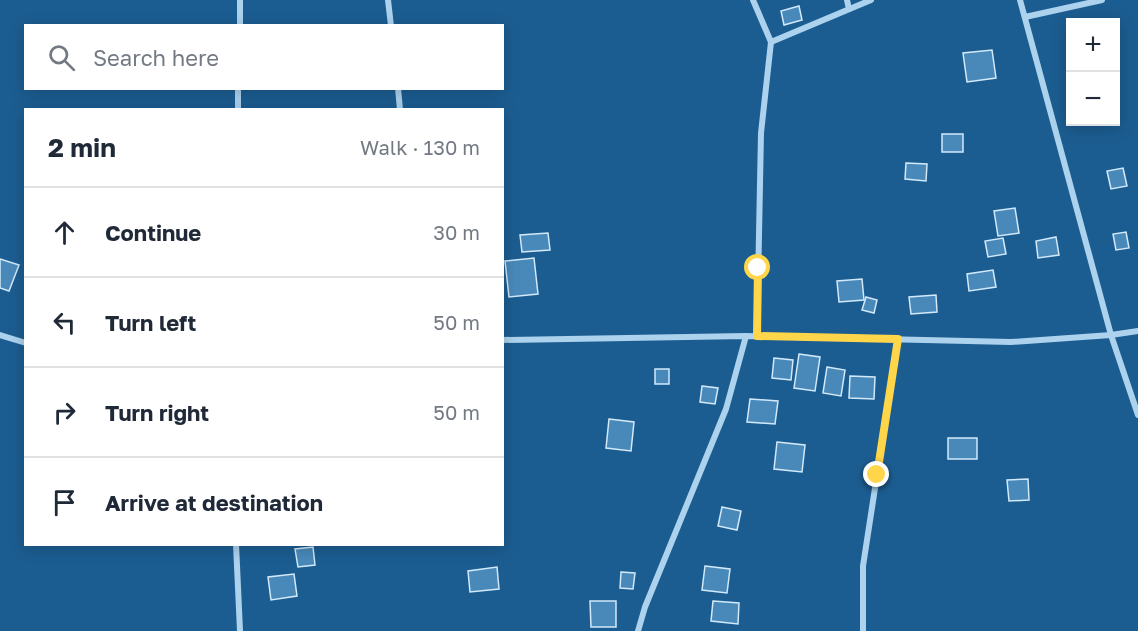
<!DOCTYPE html>
<html lang="en">
<head>
<meta charset="utf-8">
<style>
	body { margin:0; font-family:"Golos Text",sans-serif; background:#f2f2f3; color:#1f2937 }
	.controls { position:absolute; right:18px; top:18px; display:grid; overflow:hidden; border-radius:0px; box-shadow:0 3px 15px #0003 }
	.controls button { width:54px; height:54px; display:grid; place-items:center; padding:0; border:0; border-bottom:2px solid #e0e1e3; background:#fff; color:#1f2937; font:30px sans-serif }
	.stop { position:absolute; width:18px; height:18px; margin:-14px; border:4px solid #ffd54a; border-radius:50%; background:#fff }
	.stop.end { background:#ffd54a; border-color:#fff; box-shadow:0 2px 6px #0008 }
	.list { margin:0; padding:0; list-style:none }
	h2 { display:flex; justify-content:space-between; align-items:center; height:78px; margin:0; padding:0 24px; font-size:26px }
	h2 small { font-size:20px; font-weight:400; color:#747a83 }
	.list li { display:grid; grid-template-columns:39px 1fr auto; gap:18px; align-items:center; box-sizing:border-box; height:90px; padding:0 24px; border-top:2px solid #e0e1e3 }
	.list b { display:block; font-size:22px; white-space:nowrap }
	.list em { font-size:20px; font-style:normal; color:#747a83 }
	.icon { flex:none; width:33px; height:33px; fill:none; stroke:currentColor; stroke-width:2; stroke-linecap:round; stroke-linejoin:round }
	.map { position:relative; flex:none; width:1138px; height:631px; overflow:hidden }
	.search { position:absolute; background:#fff; box-shadow:0 3px 15px #0003; left:24px; top:24px; width:480px; height:66px; display:flex; align-items:center; gap:15px; box-sizing:border-box; padding:0 21px; border-radius:0px; color:#747a83; font-size:22px }
	.panel { position:absolute; background:#fff; box-shadow:0 3px 15px #0003; left:24px; top:108px; width:480px; height:438px; border-radius:0px }
	.map>svg:first-child { display:block }
</style>
</head>
<body>
<div class="map">
<svg width="1138" height="631" viewBox="0 0 1138 631">
	<rect width="100%" height="100%" fill="#1c5d91"/>
	<g fill="#4989ba" stroke="#d2e9fa" stroke-width="1.5">
		<polygon points="799,6 802,20 784,25 781,11"/>
		<polygon points="992,50 996,78 967,82 963,53"/>
		<rect x="942" y="134" width="21" height="18"/>
		<polygon points="906,163 927,164 926,181 905,179"/>
		<polygon points="1123,168 1127,186 1111,189 1107,171"/>
		<polygon points="1015,208 1019,233 998,236 994,211"/>
		<polygon points="1126,232 1129,248 1116,250 1113,234"/>
		<polygon points="548,233 550,250 522,252 520,235"/>
		<polygon points="1056,237 1059,255 1038,258 1036,241"/>
		<polygon points="1003,238 1006,254 988,257 985,241"/>
		<polygon points="534,258 538,294 509,297 505,261"/>
		<polygon points="0,259 19,265 9,291 0,288"/>
		<polygon points="993,270 996,287 969,291 967,274"/>
		<polygon points="862,279 864,300 839,302 837,281"/>
		<polygon points="936,295 937,312 911,314 909,297"/>
		<polygon points="866,297 877,300 874,313 862,310"/>
		<polygon points="799,354 820,357 815,391 794,388"/>
		<polygon points="774,358 793,360 791,380 772,378"/>
		<polygon points="827,367 845,370 841,396 823,393"/>
		<rect x="655" y="369" width="14" height="15"/>
		<polygon points="850,376 875,377 874,399 849,398"/>
		<polygon points="702,386 718,388 715,404 700,402"/>
		<polygon points="750,399 778,401 775,424 747,422"/>
		<polygon points="609,419 634,422 631,451 606,448"/>
		<rect x="948" y="438" width="29" height="21"/>
		<polygon points="777,442 805,445 802,472 774,469"/>
		<polygon points="1028,479 1029,500 1009,501 1007,480"/>
		<polygon points="722,507 741,511 737,530 718,526"/>
		<polygon points="313,547 315,565 298,567 295,549"/>
		<polygon points="705,566 730,569 727,593 702,590"/>
		<polygon points="497,567 499,589 470,592 468,571"/>
		<polygon points="621,572 635,573 633,589 620,588"/>
		<polygon points="294,574 297,596 271,600 268,577"/>
		<polygon points="590,601 616,601 616,627 591,627"/>
		<polygon points="713,601 739,603 738,624 711,621"/>
	</g>
	<g fill="none" stroke-linecap="round" stroke-linejoin="round">
		<g stroke="#acd2ee" stroke-width="6">
			<polyline points="388,0 391,26"/>
			<polyline points="753,0 771,42 761,133 757,336"/>
			<polyline points="847,0 849,9"/>
			<polyline points="1020,0 1111,335 1138,415"/>
			<polyline points="1025,17 1102,0"/>
			<polyline points="240,26 240,0"/>
			<polyline points="771,42 871,0"/>
			<polyline points="398,88 400,110"/>
			<polyline points="238,110 238,88"/>
			<polyline points="0,335 26,343"/>
			<polyline points="502,340 746,336 1011,342 1111,335 1138,331"/>
			<polyline points="236,544 240,631"/>
			<polyline points="638,631 645,607 726,409 746,336"/>
			<polyline points="863,631 863,566 898,339"/>
		</g>
	</g>
	<g fill="none" stroke-linecap="round" stroke-linejoin="round">
		<polyline stroke="#ffd54a" stroke-width="8" points="758,268 757,336 898,339 877,475"/>
	</g>
</svg>
<div class="controls">
<button>+</button>
<button>−</button>
</div>
<div class="stop" style="left:758px;top:268px"></div>
<div class="stop end" style="left:877px;top:475px"></div>
<div class="search"><svg class="icon" aria-label="search" viewBox="0 0 24 24"><circle cx="10" cy="10" r="6"/><path d="M15 15l6 6"/></svg>Search here</div>
<section class="panel">
<h2>2 min<small>Walk · 130 m</small></h2>
<ul class="list">
<li><svg class="icon" aria-label="ahead" viewBox="0 0 24 24"><path d="M12 20V5M6 11l6-6 6 6"/></svg><div><b>Continue</b></div><em>30 m</em></li>
<li><svg class="icon" aria-label="left" viewBox="0 0 24 24"><path d="M17 20v-9H6M10 6l-5 5 5 5"/></svg><div><b>Turn left</b></div><em>50 m</em></li>
<li><svg class="icon" aria-label="right" viewBox="0 0 24 24"><path d="M7 20v-9h11M14 6l5 5-5 5"/></svg><div><b>Turn right</b></div><em>50 m</em></li>
<li><svg class="icon" aria-label="arrive" viewBox="0 0 24 24"><path d="M6 21V4h12l-3 4 3 4H6"/></svg><div><b>Arrive at destination</b></div></li>
</ul>
</section>
</div>
</body>
</html>
